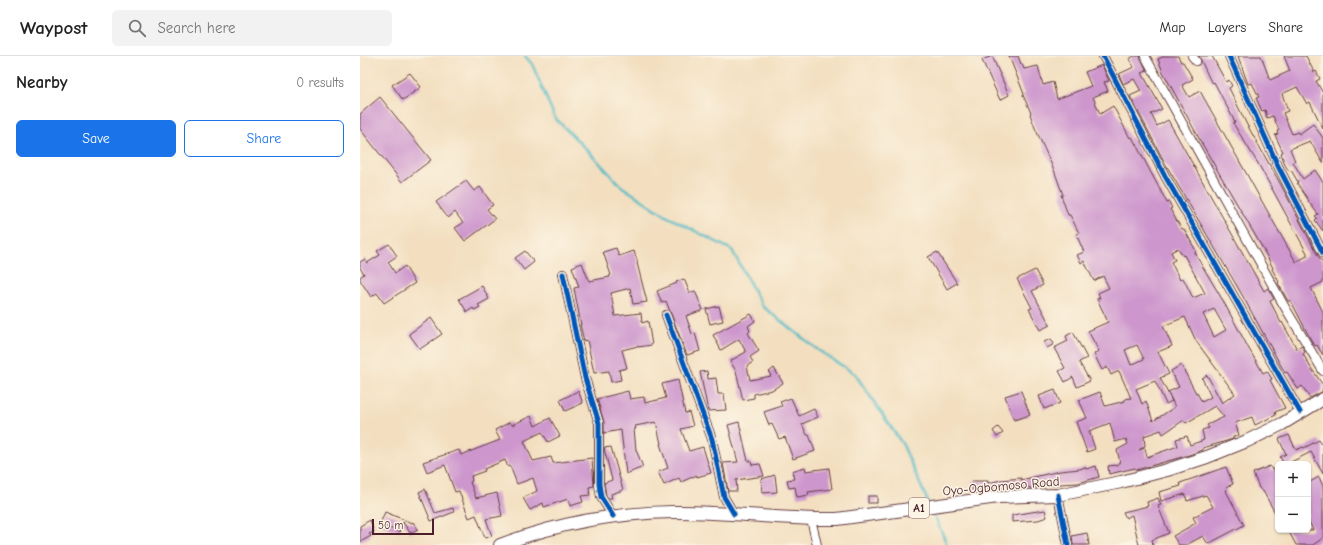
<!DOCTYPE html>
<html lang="en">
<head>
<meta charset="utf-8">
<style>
	body { margin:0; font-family:"Comic Neue",sans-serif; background:#f2f2f2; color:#222 }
	.controls { position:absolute; right:12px; bottom:12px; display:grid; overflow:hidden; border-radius:6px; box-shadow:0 1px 3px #0004 }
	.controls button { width:36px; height:36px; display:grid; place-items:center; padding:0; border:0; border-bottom:1px solid #e0e0e0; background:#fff; color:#222; font:20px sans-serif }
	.scale { position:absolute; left:12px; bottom:10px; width:62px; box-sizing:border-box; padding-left:4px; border:2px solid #4a1f2b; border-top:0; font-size:11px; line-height:14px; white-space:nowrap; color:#4a1f2b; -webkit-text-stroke:3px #fcf5e5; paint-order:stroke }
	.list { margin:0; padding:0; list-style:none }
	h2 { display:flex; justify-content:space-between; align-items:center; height:52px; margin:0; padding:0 16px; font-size:17px }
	h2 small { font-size:13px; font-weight:400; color:#767676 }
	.actions { display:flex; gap:8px; padding:12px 16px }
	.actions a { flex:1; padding:9px 0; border:1px solid #1a73e8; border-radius:6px; text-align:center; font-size:14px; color:#1a73e8 }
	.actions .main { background:#1a73e8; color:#fff }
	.icon { flex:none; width:22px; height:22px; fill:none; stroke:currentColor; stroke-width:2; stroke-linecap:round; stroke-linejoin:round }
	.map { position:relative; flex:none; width:963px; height:489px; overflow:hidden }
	header { display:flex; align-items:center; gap:24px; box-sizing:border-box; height:56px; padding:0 20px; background:#fff; border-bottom:1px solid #e0e0e0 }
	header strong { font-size:19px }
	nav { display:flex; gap:22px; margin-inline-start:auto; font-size:14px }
	.search { width:280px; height:36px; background:#f2f2f2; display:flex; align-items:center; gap:10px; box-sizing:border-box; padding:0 14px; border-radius:6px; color:#767676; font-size:15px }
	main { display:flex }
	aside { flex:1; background:#fff }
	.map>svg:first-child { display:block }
</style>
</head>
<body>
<header>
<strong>Waypost</strong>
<div class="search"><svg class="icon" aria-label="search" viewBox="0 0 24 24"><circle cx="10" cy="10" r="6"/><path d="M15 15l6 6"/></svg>Search here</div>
<nav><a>Map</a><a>Layers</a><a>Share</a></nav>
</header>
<main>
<aside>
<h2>Nearby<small>0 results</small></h2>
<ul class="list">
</ul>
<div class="actions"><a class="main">Save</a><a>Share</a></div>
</aside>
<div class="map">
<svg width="963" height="489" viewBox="0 0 963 489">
	<rect width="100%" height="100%" fill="#fcf5e5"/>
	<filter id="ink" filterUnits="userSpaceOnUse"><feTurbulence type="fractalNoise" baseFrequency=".025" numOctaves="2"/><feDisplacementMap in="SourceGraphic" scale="8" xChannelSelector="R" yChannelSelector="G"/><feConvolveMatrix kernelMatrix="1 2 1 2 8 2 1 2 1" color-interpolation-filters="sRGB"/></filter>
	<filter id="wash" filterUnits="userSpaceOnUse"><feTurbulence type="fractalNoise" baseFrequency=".012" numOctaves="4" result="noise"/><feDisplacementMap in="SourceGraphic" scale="16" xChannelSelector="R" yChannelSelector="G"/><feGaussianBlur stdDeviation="0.9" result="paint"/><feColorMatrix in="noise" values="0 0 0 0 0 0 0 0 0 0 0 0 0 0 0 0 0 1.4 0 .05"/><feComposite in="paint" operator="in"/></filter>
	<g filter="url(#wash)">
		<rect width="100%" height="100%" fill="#f3dfc0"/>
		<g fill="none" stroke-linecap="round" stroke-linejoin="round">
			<g stroke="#4cbac5" stroke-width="2.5">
				<polyline points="165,0 172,8 195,62 233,100 261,130 308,161 372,194 402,250 458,294 495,318 543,389 568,446"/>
				<polyline points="572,454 586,486 586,489"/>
			</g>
		</g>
		<g id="blocks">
			<g fill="#cd96cd" fill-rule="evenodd">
				<polygon points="632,0 649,39 640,44 622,4"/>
				<path d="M649,0H658L661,8H662L664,13L678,10L683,29L693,26L697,43L731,30L725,16L742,9L749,25L744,26L748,35L733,41L740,58L753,50L770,82L772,81L805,143L807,147L809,146L812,152L810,153L818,167L822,173H824L836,195L835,196L837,201L862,243L889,293L903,317L907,315L912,323L910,324L925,352L915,356L916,359L895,369L892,361L875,367L879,379L873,381V383L843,392V394L829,399L776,414L775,412L749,418L748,410L758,409V407L760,406L757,394L768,388L766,383L755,386L750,367L729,375L735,393L727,396L716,366L727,362L719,344L740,336L745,350L765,345V343L771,342L759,315L751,319L747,311L742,314L734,298L739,295L728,275L748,266L737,243L740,242L738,237L749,232L743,220L734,225L724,205L721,207L717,199L724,196L716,178L719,177L710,159H708L701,139H703L694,114L675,72L670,58L671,57L663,39L664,38ZM818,192L823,200L824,199L845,237L833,242L823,222L820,224L811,206L815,204L811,196ZM854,253L866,274L854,281L843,258ZM825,261L836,285L875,338L862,347L847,319L842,322L851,341L842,346L837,337H836L821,309L811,315L819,331L808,336L815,351L793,365L786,345L782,348L776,333L795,325L806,348L812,345L800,322L809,318L798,296L812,290L803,270ZM777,289L784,303L771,309L765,294ZM855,350L864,361L847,369L849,372L842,374L844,384L830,389L827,380L816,383L818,390L787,401L785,392L779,394L785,390L784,380L801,374L803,378L824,364L826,367Z"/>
				<polygon points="774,0 780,0 787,15 782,17 802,53 791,58 797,70 808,64 904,235 908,232 914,243 910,245 921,267 922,266 937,293 942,290 945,296 943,298 951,312 963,329 962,336 950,342 942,330 938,333 927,316 925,317 881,237 805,107 770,40 781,35 774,23 763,28 759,18 774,11 769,3"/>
				<polygon points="805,0 818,0 821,6 823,6 833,23 822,29 829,41 840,35 936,206 947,200 947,197 899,109 873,67 875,66 854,26 853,27 850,24 839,0 852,0 866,26 869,24 872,30 869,32 886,67 921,129 958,200 963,206 963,226 951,232 963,256 963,299 957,289 955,290 951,284 931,245 928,245 918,227 919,226 912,213 913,212 902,191 841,86 803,16 798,3"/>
				<polygon points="878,0 901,0 910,24 930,15 924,0 946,0 954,16 956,15 960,23 956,25 963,37 963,73 950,46 947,48 937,31 922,38 928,55 923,57 932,78 938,76 939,78 953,68 963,82 963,107 950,85 930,93 935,105 933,106 943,123 955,114 963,126 963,175 955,164 957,162 955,160 958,158 948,145 949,145 937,127 938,126 931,114 929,115 925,109 921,97 923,96 915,79 918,78 917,75 919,74 913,60 907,62 905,54 902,55 896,42 899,41 892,27 888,28"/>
				<polygon points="50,17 61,31 43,44 32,29"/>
				<polygon points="20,41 71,104 42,126 0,73 0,58"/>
				<polygon points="106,125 114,135 120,131 133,149 127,153 135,163 105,185 95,172 103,167 95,156 88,162 76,146"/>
				<polygon points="29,188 37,200 28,206 35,217 45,210 55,227 24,247 17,237 11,241 0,224 0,221 4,218 0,212 0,206 5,203 7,207 20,199 17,195"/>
				<polygon points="256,192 259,200 274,195 278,207 277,207 287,246 273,248 270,232 251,237 255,260 281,257 282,267 288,265 292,289 278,291 278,290 262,294 267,312 259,314 261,324 251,326 249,315 234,317 227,284 224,285 220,269 221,269 214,232 219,231 212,211 222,207 229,225 250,221 249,220 251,219 243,196"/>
				<polygon points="165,195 174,206 164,214 155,202"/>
				<polygon points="577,196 597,227 587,233 568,201"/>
				<polygon points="675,214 683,229 672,235 690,269 680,274 669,253 672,252 657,223"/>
				<polygon points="324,223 330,237 335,235 343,254 326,260 332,278 335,277 340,295 327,299 306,245 302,247 297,235 317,227 316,226"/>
				<polygon points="122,230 129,243 118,249 120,251 114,254 113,252 107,256 99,243"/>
				<polygon points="359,250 363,265 350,268 346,253"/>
				<polygon points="391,258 395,265 388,270 390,275 388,277 399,295 390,301 393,306 387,310 390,324 411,320 409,316 414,312 423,327 412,334 394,338 394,342 383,344 376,315 370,305 386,296 379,283 361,294 353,279"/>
				<polygon points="71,262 82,278 60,293 49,278"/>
				<polygon points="713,276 727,302 719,306 730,325 717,331 713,321 705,326 699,315 705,312 694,292 708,285 706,280"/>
				<polygon points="691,283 694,288 687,292 684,286"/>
				<polygon points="347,315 348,323 356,322 358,338 364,338 366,354 348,355 340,316"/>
				<polygon points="318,324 325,357 329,356 333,370 321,373 329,395 343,391 351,417 337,421 337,419 321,426 319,422 304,429 298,416 308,412 300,388 301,388 296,366 275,370 276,373 274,373 276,394 283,411 266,418 261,374 244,377 244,366 237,343 268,335 270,343 284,341 285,347 306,342 302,328"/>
				<polygon points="695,334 700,347 684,353 679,340"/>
				<polygon points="218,335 223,347 205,355 200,344"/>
				<polygon points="661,335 670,359 654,364 645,340"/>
				<polygon points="431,342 439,360 454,353 458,361 442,368 447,379 449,379 455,395 433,403 425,381 419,383 412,368 409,369 404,356 422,350 420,346"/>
				<polygon points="171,360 175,370 190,362 200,380 188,386 182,376 164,385 173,405 191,401 193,407 232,402 234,430 229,431 230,439 221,440 223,446 210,450 208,443 184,451 183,447 170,454 163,442 177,435 173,422 157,428 150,410 148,411 145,404 124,413 125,415 111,420 112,425 110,426 116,442 137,437 142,460 126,463 132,480 125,482 116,459 109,462 99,435 95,436 85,409 67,416 63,406 99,394 101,399 140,384 135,374 150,366 152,369"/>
				<polygon points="379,366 388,405 391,405 392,409 400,408 404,420 376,424 377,435 368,435 363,407 378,406 368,369"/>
				<polygon points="638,371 643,377 637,381 633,375"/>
				<polygon points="929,379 936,394 943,391 944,392 959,384 963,390 963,418 951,396 931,406 932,408 924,408 920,401 926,398 919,383"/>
				<polygon points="251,391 263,434 251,438 252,442 248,442 246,439 244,427 252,424 244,392"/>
				<polygon points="736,410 739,421 718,427 700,428 689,430 689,429 672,432 670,432 669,431 663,432 663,430 642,432 642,431 613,434 612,425 628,425 628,427 641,424 661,422 661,424 700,415 720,413 725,411 726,413"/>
				<polygon points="910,410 912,414 918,412 918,462 903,435 902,435 899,432 893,417"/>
				<polygon points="445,411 446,415 469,412 472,433 448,436 449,439 437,441 435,431 429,432 427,424 434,423 432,415"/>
				<polygon points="866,411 873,428 866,431 867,434 866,435 884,469 848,488 843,480 826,489 819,489 813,480 836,467 833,461 853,451 846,439 827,445 825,438 801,445 799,436 821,430 820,427"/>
				<polygon points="415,419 417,436 402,437 401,423"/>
				<polygon points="959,421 963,430 963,482 953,489 936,489 928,474 953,474 948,463 948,427"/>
				<polygon points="65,433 75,457 93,452 94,456 71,465 59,436"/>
				<rect x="508" y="440" width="9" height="7"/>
				<polygon points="798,442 801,449 798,450 809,477 792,484 793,489 779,489 772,459 766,462 763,456 788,450 787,446"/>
				<polygon points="685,454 687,461 678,464 652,466 652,459"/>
				<polygon points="25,456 52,467 53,466 58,473 50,477 43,466 39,476 20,468"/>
				<polygon points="10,464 14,476 9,478 11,480 0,486 0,470"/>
				<polygon points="727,477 729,489 713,489 712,480"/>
			</g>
		</g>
	</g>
	<g filter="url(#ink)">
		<use href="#blocks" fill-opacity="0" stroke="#633c41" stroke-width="1"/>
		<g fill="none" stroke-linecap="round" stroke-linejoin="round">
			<defs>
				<g id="minor">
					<polyline points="743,0 805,120 940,356"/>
					<polyline points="785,0 923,248 963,315"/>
					<polyline points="832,0 836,5"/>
					<polyline points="869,0 918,110 963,197"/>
					<polyline points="203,218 225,322 239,367 239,428 241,441 253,460"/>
					<polyline points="306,259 352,383 364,441 374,458"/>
					<polyline points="698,439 708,489"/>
					<polyline points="451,463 457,489"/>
				</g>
				<path id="highway" d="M140,489C195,468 253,457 313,456C368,455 422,464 477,463L638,441L698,439L761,426L807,414L847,401L887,385L922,368L963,343"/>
			</defs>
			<use href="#minor" stroke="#633c41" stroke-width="10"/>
			<use href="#highway" stroke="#633c41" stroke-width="14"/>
			<use href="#minor" stroke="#fff" stroke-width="8"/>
			<use href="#highway" stroke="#fff" stroke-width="12"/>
			<defs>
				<g id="cycleway">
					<polyline points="743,0 805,120 940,356"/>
					<polyline points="869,0 918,110 963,197"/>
					<polyline points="203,218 225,322 239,367 239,428 241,441 253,460"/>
					<polyline points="306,259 352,383 364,441 374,458"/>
					<polyline points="698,439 708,489"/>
				</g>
			</defs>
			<use href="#cycleway" stroke="#fcf5e5" stroke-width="8"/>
			<use href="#cycleway" stroke="#0057b8" stroke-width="5"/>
		</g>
	</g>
	<g text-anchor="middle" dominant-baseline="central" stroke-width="3" stroke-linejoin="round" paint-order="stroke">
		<rect fill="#fcf5e5" stroke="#7f5f63" stroke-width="1" x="549" y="442" width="20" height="20" rx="3"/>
		<g font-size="12" font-weight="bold" fill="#4a1f2b">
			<text x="559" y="452">A1</text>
		</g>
		<g font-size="13" fill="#4a1f2b" stroke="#fcf5e5">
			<text transform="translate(641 430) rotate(-5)">Oyo-Ogbomoso Road</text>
		</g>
	</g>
</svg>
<div class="controls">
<button>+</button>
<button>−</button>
</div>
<div class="scale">50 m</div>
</div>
</main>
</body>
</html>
